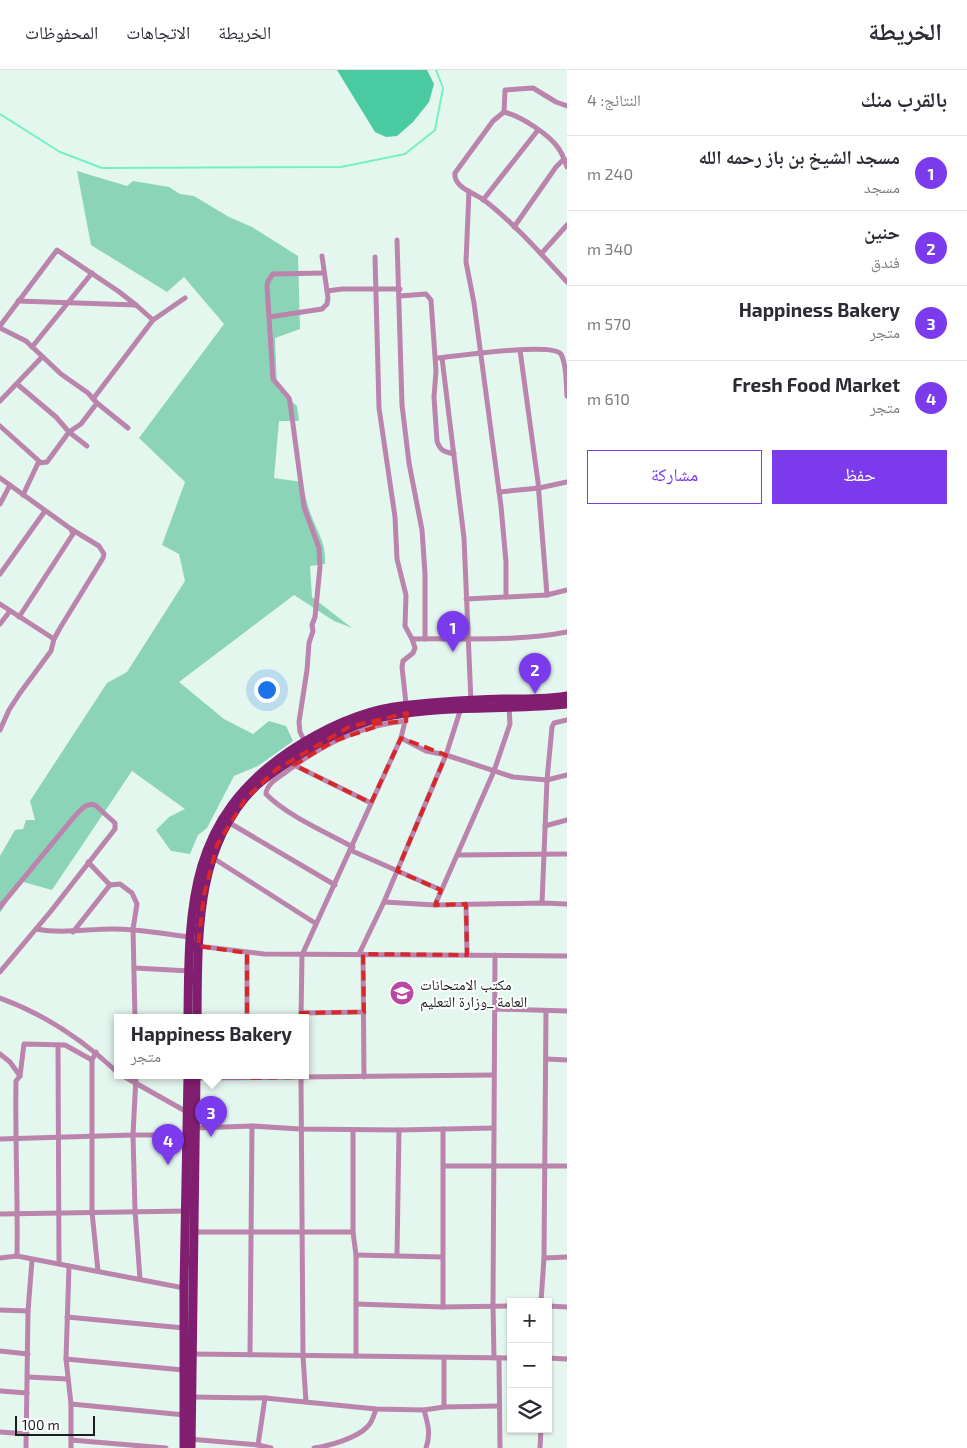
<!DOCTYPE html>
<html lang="ar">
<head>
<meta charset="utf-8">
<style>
	body { margin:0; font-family:"Exo 2","Noto Naskh Arabic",sans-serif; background:#f2f2f3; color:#2b2b33; direction:rtl }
	.controls { position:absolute; right:15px; bottom:15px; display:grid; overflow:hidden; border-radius:0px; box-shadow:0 1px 4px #0004 }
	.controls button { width:45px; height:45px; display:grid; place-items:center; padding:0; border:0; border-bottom:1px solid #e1e1e2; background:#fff; color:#2b2b33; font:25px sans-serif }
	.scale { position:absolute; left:15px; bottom:12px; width:80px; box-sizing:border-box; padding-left:5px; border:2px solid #191f1d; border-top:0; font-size:14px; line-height:18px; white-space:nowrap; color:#191f1d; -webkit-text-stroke:4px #fff; paint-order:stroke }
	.you { position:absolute; left:266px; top:619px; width:18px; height:18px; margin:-12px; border:4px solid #fff; border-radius:50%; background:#1a73e8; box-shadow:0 0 0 8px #1a73e833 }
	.badge { display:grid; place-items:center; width:32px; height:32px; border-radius:50%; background:#7c3aed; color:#fff; font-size:16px; font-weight:700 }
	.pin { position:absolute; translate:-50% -41px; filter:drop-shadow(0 1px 2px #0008) }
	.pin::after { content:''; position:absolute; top:26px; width:18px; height:15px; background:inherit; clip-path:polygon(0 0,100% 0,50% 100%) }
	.popup { position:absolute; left:114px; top:944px; width:195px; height:65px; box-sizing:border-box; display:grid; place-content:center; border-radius:0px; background:#fff; filter:drop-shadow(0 1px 4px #0005); font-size:16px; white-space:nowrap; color:#7c7c81 }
	.popup b { font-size:19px; color:#2b2b33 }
	.popup::after { content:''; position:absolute; left:50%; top:100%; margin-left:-10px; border:10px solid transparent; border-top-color:#fff }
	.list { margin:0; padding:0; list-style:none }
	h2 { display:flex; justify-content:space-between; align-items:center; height:65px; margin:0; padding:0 20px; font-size:21px }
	h2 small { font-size:16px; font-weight:400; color:#7c7c81 }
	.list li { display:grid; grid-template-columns:32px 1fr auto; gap:15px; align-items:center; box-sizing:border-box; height:75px; padding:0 20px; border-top:1px solid #e1e1e2 }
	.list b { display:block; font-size:19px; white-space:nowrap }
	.list p { margin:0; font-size:16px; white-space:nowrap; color:#7c7c81 }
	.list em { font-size:16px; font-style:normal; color:#7c7c81 }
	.actions { display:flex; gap:10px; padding:15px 20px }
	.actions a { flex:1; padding:11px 0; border:1px solid #7c3aed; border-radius:0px; text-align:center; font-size:18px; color:#7c3aed }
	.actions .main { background:#7c3aed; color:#fff }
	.icon { flex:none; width:28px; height:28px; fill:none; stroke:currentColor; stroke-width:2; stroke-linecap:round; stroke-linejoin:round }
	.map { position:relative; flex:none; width:567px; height:1378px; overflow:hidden; direction:ltr }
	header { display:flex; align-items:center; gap:30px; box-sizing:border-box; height:70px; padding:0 25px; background:#fff; border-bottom:1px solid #e1e1e2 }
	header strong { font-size:24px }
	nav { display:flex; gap:28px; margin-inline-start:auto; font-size:18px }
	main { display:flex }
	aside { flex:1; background:#fff }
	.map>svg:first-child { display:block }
</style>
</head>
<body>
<header>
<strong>الخريطة</strong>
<nav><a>الخريطة</a><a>الاتجاهات</a><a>المحفوظات</a></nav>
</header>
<main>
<aside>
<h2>بالقرب منك<small>النتائج: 4</small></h2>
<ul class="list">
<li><span class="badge">1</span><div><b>مسجد الشيخ بن باز رحمه الله</b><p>مسجد</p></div><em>240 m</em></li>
<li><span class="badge">2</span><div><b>حنين</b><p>فندق</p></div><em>340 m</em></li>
<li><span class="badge">3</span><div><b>Happiness Bakery</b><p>متجر</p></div><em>570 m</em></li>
<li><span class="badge">4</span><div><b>Fresh Food Market</b><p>متجر</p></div><em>610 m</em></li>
</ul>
<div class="actions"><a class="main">حفظ</a><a>مشاركة</a></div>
</aside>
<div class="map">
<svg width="567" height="1378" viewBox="0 0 567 1378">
	<rect width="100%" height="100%" fill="#e4f7ef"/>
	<path fill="#8bd4b8" d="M77,101L127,116L133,111L169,117L180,124L194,126L229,147L252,157L298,186L300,259L275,268L277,318L297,336L299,351H279L274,408L302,412C305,425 308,438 313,450C320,467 326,475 325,494L310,496L312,527L352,558L334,551L294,525L179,612L224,649L253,664L269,651L286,656L293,671L258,696L234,706L207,758L198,765L190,784L171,781L156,760L169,747L185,739L132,701L52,820L20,811L0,843V786L15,760L23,759L26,750H35L30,731L107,613L127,602L185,511L179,484L162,475L185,412L139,368L224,254L184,207L167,222L91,175Z"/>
	<polygon fill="#49caa1" points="337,0 427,0 434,14 429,32 413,52 397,66 386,67 375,62"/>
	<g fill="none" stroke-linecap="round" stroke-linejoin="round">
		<polyline stroke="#74f0c5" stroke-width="2" points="0,44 60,82 102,98 341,97 405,84 435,60 443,18 436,0"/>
		<g stroke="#ba84ac" stroke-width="5">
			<polyline points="504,42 505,20 533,18 556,32 567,36"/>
			<path d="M567,97C565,91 563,85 559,79C550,65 521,46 504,42L493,51L455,103C453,117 474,123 484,130C515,154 541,184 567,212"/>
			<polyline points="469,121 466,192 474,233 501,436 506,492 506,527"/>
			<polyline points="483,130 538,60"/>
			<polyline points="514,157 556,97 564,89"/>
			<polyline points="397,170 402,335 409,393 422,460 425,504 425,569"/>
			<polyline points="541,184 567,155"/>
			<polyline points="327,221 342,219 400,219"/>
			<path d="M400,226L426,224L431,230L436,301L434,327L437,371C440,381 445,382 454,384"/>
			<polyline points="18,231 136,235 153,250 185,228"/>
			<polyline points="269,247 322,239 327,234 328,228 322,186"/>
			<polyline points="0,256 57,180 118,221 136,235"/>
			<polyline points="0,258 26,271 61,304 88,323 97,333 128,358"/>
			<polyline points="32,277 92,203"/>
			<polyline points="520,280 538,412 547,525"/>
			<path d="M438,288C457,286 552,272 561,284C567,295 566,314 567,326"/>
			<polyline points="442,288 464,468 471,632"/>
			<polyline points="17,314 56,347 69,362 87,376"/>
			<polyline points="93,329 153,250"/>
			<polyline points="0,331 42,287"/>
			<polyline points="0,356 39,391 23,425"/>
			<polyline points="39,393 47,392 69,362 81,354 97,333"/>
			<polyline points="0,408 71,459 73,464 19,547"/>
			<polyline points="499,422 539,418 567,412"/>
			<polyline points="0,434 10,415"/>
			<polyline points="0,504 45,441"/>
			<polyline points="466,529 547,525 567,520"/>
			<polyline points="0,534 54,569"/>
			<polyline points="0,554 10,541"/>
			<path d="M412,569C464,568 516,572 567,562"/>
			<polyline points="0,660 9,640 20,623 51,581 54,569 60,558 103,488 104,484 99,476 71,459"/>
			<polyline points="401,668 426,681 446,685 513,707 547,710 567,705"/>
			<polyline points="306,674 300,662 299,652 307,600 309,573 313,561 312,555 315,547 320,497 319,478 304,437 290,332 289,328 273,309 267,216 268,211 273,204 324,203"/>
			<polyline points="294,695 371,733"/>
			<polyline points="228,752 335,815"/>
			<polyline points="545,756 567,750"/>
			<path d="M353,777C327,763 286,745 266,724C267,713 278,708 286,702C321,675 361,655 406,651"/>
			<polyline points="350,780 441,820"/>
			<polyline points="458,785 567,784"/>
			<polyline points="213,788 315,853"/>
			<polyline points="110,815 120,814 132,823 137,834 133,859 135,948"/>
			<polyline points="384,832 435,835 542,833 567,834"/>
			<polyline points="542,833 547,710 552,657 554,653 567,650"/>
			<polyline points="466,834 467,885"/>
			<polyline points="435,835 494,701 510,654 509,637"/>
			<path d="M0,837L74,747C80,741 86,732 95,735L115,753V759L51,841L0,902"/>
			<path d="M36,859C62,864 87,859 113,859C139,859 165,864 190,867"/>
			<polyline points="73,862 110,815 88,792"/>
			<polyline points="198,876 264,884 567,886"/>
			<polyline points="359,884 384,832 446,685 461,638"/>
			<polyline points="363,884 364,1007"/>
			<polyline points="135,898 189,901"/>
			<path d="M0,928C44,944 83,970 117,1002"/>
			<polyline points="495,939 567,941"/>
			<polyline points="301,943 364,942"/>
			<polyline points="247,948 247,883"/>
			<polyline points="301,948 302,885 401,668 407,643 402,597 403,591 413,583 415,578 412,569 405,556 406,525 397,489 395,447 379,338 375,187"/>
			<polyline points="58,975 59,1194"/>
			<polyline points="96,982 92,990 92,1142 98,1201"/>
			<polyline points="0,984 10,992 20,1006"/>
			<polyline points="547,989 567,990"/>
			<polyline points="123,1006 187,1042"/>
			<polyline points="136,1006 133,1065 135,1140 140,1209"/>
			<polyline points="301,1006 303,1286 306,1332"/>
			<polyline points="196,1008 494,1005"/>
			<polyline points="195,1058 252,1056 300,1059 399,1060 494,1058"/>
			<polyline points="353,1060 353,1162 356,1185 356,1286"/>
			<polyline points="0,1069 133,1065 189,1065"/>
			<polyline points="444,1096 567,1096"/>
			<polyline points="0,1144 186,1141"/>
			<polyline points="192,1162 353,1162"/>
			<polyline points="356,1185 442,1187"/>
			<polyline points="397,1185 399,1060"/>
			<path d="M17,1186C18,1128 15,1069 16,1011L20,1006L24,974L65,975L92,990"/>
			<polyline points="0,1188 17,1186 184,1218"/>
			<polyline points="544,1188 567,1187"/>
			<polyline points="69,1196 66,1289 71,1334 71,1378"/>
			<polyline points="541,1232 544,1188 546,941"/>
			<polyline points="356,1234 443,1237 511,1236"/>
			<polyline points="548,1236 567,1237"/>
			<polyline points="443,1237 443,1059"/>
			<polyline points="0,1240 28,1241"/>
			<polyline points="67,1247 184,1258"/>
			<polyline points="0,1281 28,1284"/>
			<polyline points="191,1284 511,1288"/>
			<polyline points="250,1285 252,1056"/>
			<polyline points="494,1288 493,1236 495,885"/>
			<polyline points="499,1288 500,1378"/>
			<polyline points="548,1288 567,1289"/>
			<polyline points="66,1289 183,1300"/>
			<polyline points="28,1307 67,1309"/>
			<polyline points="0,1321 27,1323"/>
			<polyline points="192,1327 265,1328 376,1339 424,1340 444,1337 499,1336"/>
			<polyline points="71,1334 185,1345"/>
			<polyline points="444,1337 444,1288"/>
			<path d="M424,1340C428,1354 431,1364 426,1378"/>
			<polyline points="0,1362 27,1364"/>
			<polyline points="189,1369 258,1375 271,1378"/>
			<polyline points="71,1370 166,1378"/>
			<polyline points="258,1375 265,1328"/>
			<polyline points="26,1378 28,1241 32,1190"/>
			<path d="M314,1378C329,1376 357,1368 367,1357C372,1353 374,1345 376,1339"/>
			<polyline points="540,1378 541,1359"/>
		</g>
		<g stroke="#811e70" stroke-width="9">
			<path d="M188,948C189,836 188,750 290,681C322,660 356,643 394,637C430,632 466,630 503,629C524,629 546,630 567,626"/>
			<path d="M197,948C198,868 194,776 256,716C268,705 282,696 296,687C326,667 357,651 393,645C451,635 509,640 567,634"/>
			<polyline points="184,1378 184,1218 188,1006"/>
			<polyline points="191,1378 196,1006"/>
		</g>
	</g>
	<path fill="none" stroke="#d62828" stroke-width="4" stroke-dasharray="10 6" stroke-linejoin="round" d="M407,643L406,651L374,654L378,656L334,671L294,695L371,733L401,668L446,685L397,801L441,820L435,835L466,834L467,885L363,884L364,942L301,943V1007L247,1008V883L198,876L204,825L217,775L246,728L277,699L349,657Z"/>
	<defs>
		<symbol id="school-disc" viewBox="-11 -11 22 22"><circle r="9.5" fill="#ba48a2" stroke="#fff"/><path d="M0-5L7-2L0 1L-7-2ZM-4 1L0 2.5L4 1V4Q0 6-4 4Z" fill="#fff"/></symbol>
	</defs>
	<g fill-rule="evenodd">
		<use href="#school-disc" x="388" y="909" width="28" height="28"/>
	</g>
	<g text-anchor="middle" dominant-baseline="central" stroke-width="4" stroke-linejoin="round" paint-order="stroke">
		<g font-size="15" fill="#191f1d" stroke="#fff" text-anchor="start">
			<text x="420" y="914">مكتب الامتحانات<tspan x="420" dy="17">العامة _وزارة التعليم</tspan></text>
		</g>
	</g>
</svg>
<div class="controls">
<button>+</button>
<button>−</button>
<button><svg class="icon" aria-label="layers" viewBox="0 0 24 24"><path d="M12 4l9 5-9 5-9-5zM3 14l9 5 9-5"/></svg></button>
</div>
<div class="scale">100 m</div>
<div class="you"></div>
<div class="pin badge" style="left:453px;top:582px">1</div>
<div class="pin badge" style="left:535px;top:624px">2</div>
<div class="pin badge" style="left:211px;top:1067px">3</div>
<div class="popup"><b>Happiness Bakery</b>متجر</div>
<div class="pin badge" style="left:168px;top:1095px">4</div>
</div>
</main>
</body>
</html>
